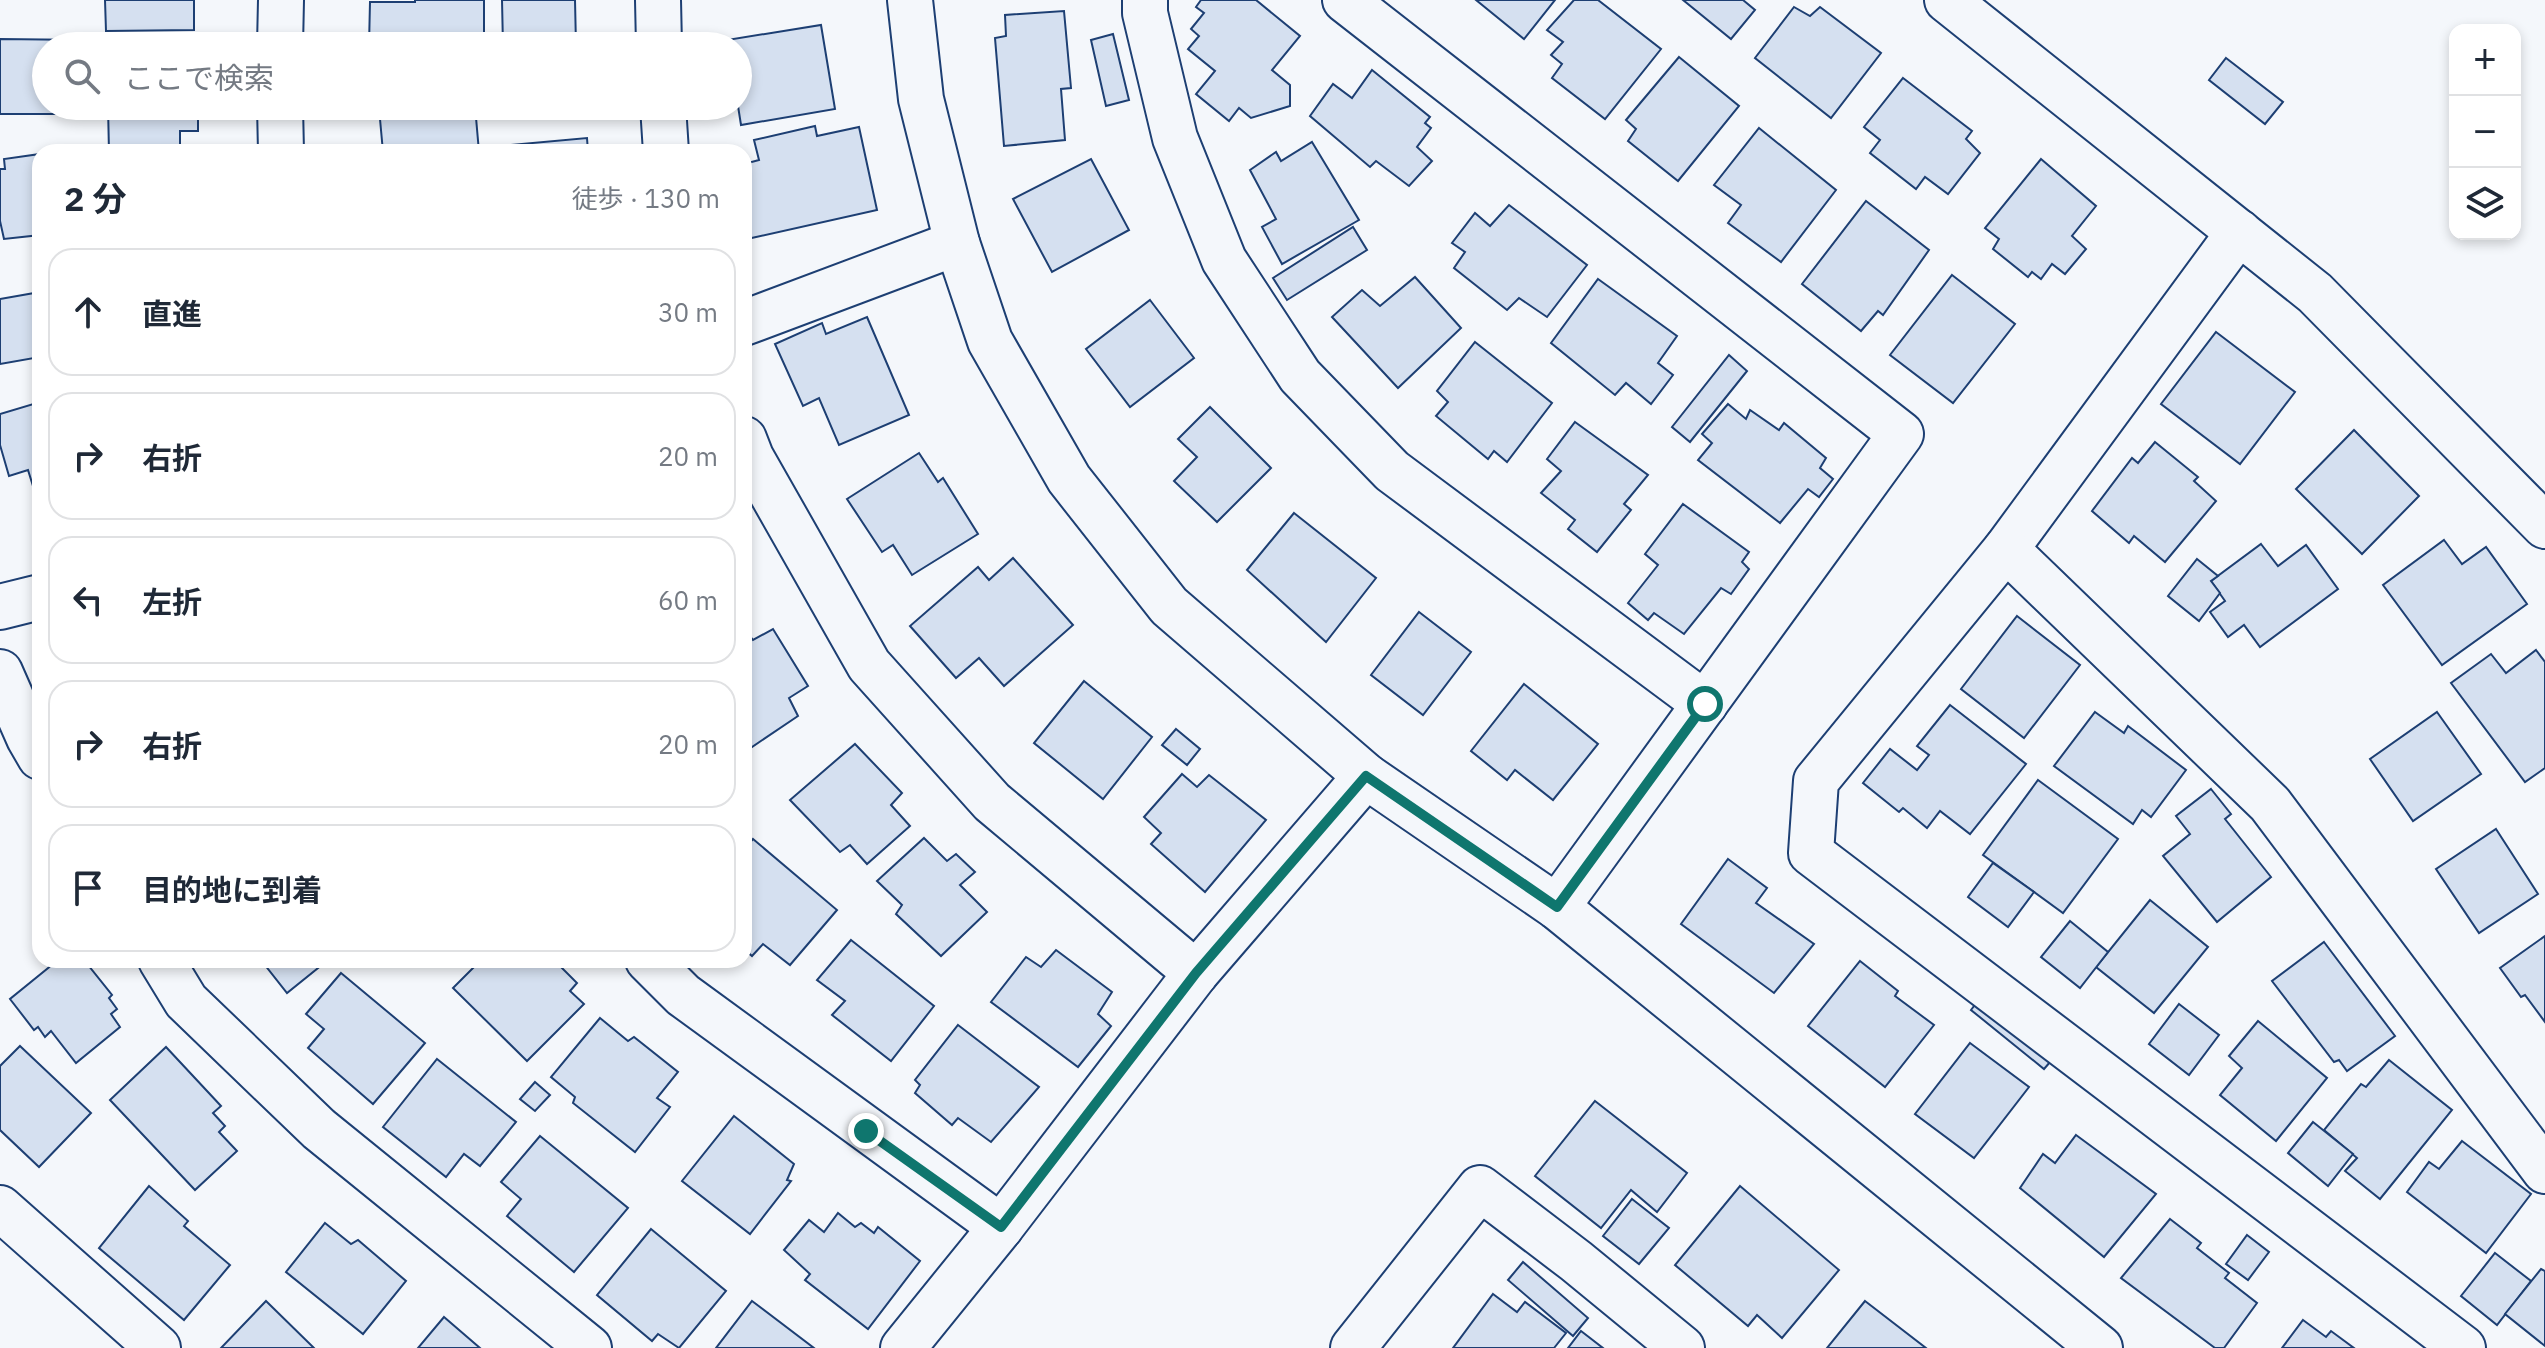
<!DOCTYPE html>
<html lang="ja">
<head>
<meta charset="utf-8">
<style>
	body { margin:0; font-family:"IBM Plex Sans","Noto Sans JP",sans-serif; background:#f6f6f7; color:#1f2937 }
	.controls { position:absolute; right:24px; top:24px; display:grid; overflow:hidden; border-radius:16px; box-shadow:0 4px 12px #0003 }
	.controls button { width:72px; height:72px; display:grid; place-items:center; padding:0; border:0; border-bottom:2px solid #e0e1e3; background:#fff; color:#1f2937; font:40px sans-serif }
	.stop { position:absolute; width:24px; height:24px; margin:-18px; border:6px solid #0f766e; border-radius:50%; background:#fff }
	.stop.end { background:#0f766e; border-color:#fff; box-shadow:0 2px 8px #0008 }
	.list { margin:0; padding:0; list-style:none }
	h2 { display:flex; justify-content:space-between; align-items:center; height:104px; margin:0; padding:0 32px; font-size:34px }
	h2 small { font-size:26px; font-weight:400; color:#747a83 }
	.list li { display:grid; grid-template-columns:52px 1fr auto; gap:24px; align-items:center; box-sizing:border-box; height:128px; margin:0 16px 16px; padding:0 16px; border:2px solid #e0e1e3; border-radius:24px }
	.list b { display:block; font-size:30px; white-space:nowrap }
	.list em { font-size:26px; font-style:normal; color:#747a83 }
	.icon { flex:none; width:44px; height:44px; fill:none; stroke:currentColor; stroke-width:2; stroke-linecap:round; stroke-linejoin:round }
	.map { position:relative; flex:none; width:2545px; height:1348px; overflow:hidden }
	.search { position:absolute; background:#fff; box-shadow:0 4px 12px #0003; left:32px; top:32px; width:720px; height:88px; display:flex; align-items:center; gap:20px; box-sizing:border-box; padding:0 28px; border-radius:44px; color:#747a83; font-size:30px }
	.panel { position:absolute; background:#fff; box-shadow:0 4px 12px #0003; left:32px; top:144px; width:720px; height:824px; border-radius:24px }
	.map>svg:first-child { display:block }
</style>
</head>
<body>
<div class="map">
<svg width="2545" height="1348" viewBox="0 0 2545 1348">
	<rect width="100%" height="100%" fill="#f4f7fb"/>
	<g fill="#d5e0f0" stroke="#1d3f73" stroke-width="2">
		<polygon points="105,0 194,0 194,30 106,31"/>
		<polygon points="415,0 484,0 484,46 369,46 370,2 415,2"/>
		<polygon points="502,0 575,0 576,46 503,46"/>
		<polygon points="1201,0 1256,0 1300,36 1272,70 1290,85 1290,106 1251,118 1239,108 1229,121 1196,94 1215,71 1188,49 1199,36 1191,29 1204,13 1196,7"/>
		<polygon points="1476,0 1555,0 1524,39"/>
		<polygon points="1574,0 1598,0 1661,49 1605,119 1552,78 1562,64 1551,55 1563,42 1547,30"/>
		<polygon points="1683,0 1743,0 1755,10 1731,39"/>
		<polygon points="1794,7 1810,16 1820,7 1881,53 1831,118 1755,58"/>
		<polygon points="1064,11 1071,88 1061,89 1065,140 1004,146 995,38 1006,36 1005,15"/>
		<polygon points="821,25 835,109 741,125 738,106 738,46 728,46 727,40"/>
		<polygon points="1113,34 1129,100 1106,106 1091,40"/>
		<polygon points="0,39 86,40 86,46 46,46 46,106 86,106 86,114 0,114"/>
		<polygon points="1679,57 1739,106 1678,181 1628,141 1636,129 1626,120"/>
		<polygon points="2226,58 2283,102 2265,124 2209,80"/>
		<polygon points="1372,70 1430,117 1425,123 1431,128 1417,147 1432,161 1409,186 1376,161 1370,167 1310,116 1333,84 1352,98"/>
		<polygon points="1903,78 1972,131 1966,139 1980,153 1948,194 1925,177 1916,189 1870,153 1880,140 1864,127"/>
		<polygon points="108,106 198,106 198,131 180,131 180,149 109,152"/>
		<polygon points="397,106 475,106 479,152 383,152 379,108"/>
		<polygon points="815,126 817,136 859,127 877,210 747,239 744,227 744,164 759,160 754,140"/>
		<polygon points="1759,128 1836,190 1781,262 1728,223 1741,205 1714,185"/>
		<polygon points="587,138 588,152 502,152 501,146"/>
		<polygon points="1312,142 1359,220 1282,264 1262,227 1276,219 1250,170 1276,152 1281,161"/>
		<polygon points="40,154 40,235 4,239 0,221 0,169 5,169 4,159"/>
		<polygon points="1091,159 1129,230 1052,272 1013,199"/>
		<polygon points="2041,159 2096,206 2072,236 2086,249 2065,274 2052,264 2041,279 2032,272 2028,277 1993,249 1999,239 1985,228"/>
		<polygon points="1866,201 1929,250 1883,315 1878,311 1861,331 1802,284"/>
		<polygon points="1509,205 1587,265 1547,317 1519,298 1507,310 1454,268 1465,252 1452,243 1475,213 1490,226"/>
		<polygon points="1353,227 1367,250 1287,300 1273,278"/>
		<polygon points="1952,275 2015,324 1953,403 1890,355"/>
		<polygon points="1415,277 1461,328 1398,388 1332,317 1362,290 1380,306"/>
		<polygon points="1598,279 1677,336 1658,363 1673,375 1651,404 1626,383 1615,395 1551,343"/>
		<polygon points="40,292 40,357 0,364 0,299"/>
		<polygon points="1150,300 1194,358 1130,407 1086,349"/>
		<polygon points="867,317 909,415 839,445 819,398 803,406 775,344 822,323 826,334"/>
		<polygon points="2216,332 2295,392 2240,464 2161,404"/>
		<polygon points="1475,342 1552,403 1507,462 1494,451 1488,459 1436,416 1448,402 1437,391"/>
		<polygon points="1729,355 1747,371 1690,442 1672,427"/>
		<polygon points="40,402 40,484 33,486 28,470 9,476 0,445 0,414"/>
		<polygon points="1728,404 1746,419 1750,410 1779,430 1784,423 1826,458 1820,468 1833,479 1819,497 1808,489 1780,523 1698,460 1712,443 1702,434"/>
		<polygon points="1210,407 1271,468 1217,522 1174,481 1197,457 1178,439"/>
		<polygon points="1575,422 1648,475 1624,504 1631,510 1597,552 1568,529 1575,520 1541,493 1561,471 1547,459"/>
		<polygon points="2354,430 2419,496 2362,554 2296,489"/>
		<polygon points="2155,442 2198,477 2194,481 2216,501 2165,562 2134,536 2129,543 2092,511 2132,458 2138,463"/>
		<polygon points="919,453 938,482 943,478 978,534 912,575 893,545 882,552 847,499"/>
		<polygon points="1683,504 1749,552 1742,562 1749,569 1731,594 1721,588 1684,634 1654,613 1648,620 1628,603 1658,565 1645,554"/>
		<polygon points="1294,513 1376,578 1326,642 1247,570"/>
		<polygon points="2444,540 2462,564 2486,547 2527,604 2442,665 2383,585"/>
		<polygon points="2261,544 2278,566 2306,545 2338,589 2260,647 2244,625 2228,637 2210,612 2225,601 2211,581"/>
		<polygon points="1013,558 1073,625 1004,686 979,658 956,678 910,626 978,567 989,580"/>
		<polygon points="2197,559 2218,576 2211,581 2220,593 2199,621 2168,596"/>
		<polygon points="1419,612 1471,652 1423,715 1371,675"/>
		<polygon points="2017,616 2080,665 2024,738 1961,689"/>
		<polygon points="744,628 753,640 773,629 808,686 789,698 798,716 749,749 744,741"/>
		<polygon points="2536,650 2545,662 2545,768 2525,782 2451,683 2491,654 2506,673"/>
		<polygon points="1084,681 1152,737 1103,799 1034,743"/>
		<polygon points="1524,684 1598,744 1553,800 1515,770 1507,780 1471,751"/>
		<polygon points="1950,705 2026,764 1970,834 1940,811 1927,828 1903,808 1899,812 1863,783 1890,749 1917,770 1929,755 1917,746"/>
		<polygon points="2095,712 2124,733 2128,726 2186,770 2151,817 2142,810 2133,824 2054,766"/>
		<polygon points="2437,712 2481,774 2413,821 2370,759"/>
		<polygon points="1176,729 1200,749 1187,765 1162,745"/>
		<polygon points="855,744 902,793 891,805 910,826 867,864 850,845 840,852 790,800"/>
		<polygon points="1182,774 1197,787 1209,775 1266,820 1205,892 1151,844 1161,833 1144,817"/>
		<polygon points="2038,780 2118,839 2063,913 1983,855"/>
		<polygon points="2211,789 2231,814 2225,819 2271,877 2217,922 2163,856 2190,834 2176,816"/>
		<polygon points="2496,829 2538,894 2479,933 2436,869"/>
		<polygon points="924,838 947,861 956,854 975,872 960,885 987,912 941,956 896,914 902,905 877,881"/>
		<polygon points="753,839 837,910 790,965 763,944 752,956 744,949 744,849"/>
		<polygon points="1728,859 1767,888 1756,903 1814,944 1774,993 1681,924"/>
		<polygon points="1993,863 2034,892 2008,927 1968,897"/>
		<polygon points="2150,900 2208,947 2154,1013 2096,967"/>
		<polygon points="2070,921 2108,952 2080,988 2041,957"/>
		<polygon points="2545,936 2545,1022 2525,995 2521,997 2500,968"/>
		<polygon points="851,940 934,1006 891,1061 832,1015 845,1001 817,980"/>
		<polygon points="2324,942 2395,1036 2347,1071 2339,1060 2334,1062 2272,981"/>
		<polygon points="1056,950 1112,992 1098,1014 1111,1026 1078,1067 991,1002 1026,957 1041,967"/>
		<polygon points="58,960 84,960 112,995 109,998 117,1009 111,1014 120,1027 76,1063 51,1031 45,1037 38,1027 34,1030 10,999"/>
		<polygon points="261,960 328,960 287,993"/>
		<polygon points="481,960 554,960 577,983 570,991 584,1004 527,1061 453,988"/>
		<polygon points="1860,961 1898,991 1895,996 1934,1025 1885,1087 1808,1026"/>
		<polygon points="341,973 425,1043 373,1104 308,1048 324,1029 306,1014"/>
		<polygon points="1984,993 2057,1054 2044,1069 1971,1010"/>
		<polygon points="2179,1004 2219,1035 2189,1075 2149,1044"/>
		<polygon points="600,1018 628,1041 634,1037 678,1072 657,1098 670,1107 635,1152 573,1103 575,1097 551,1077"/>
		<polygon points="2258,1021 2327,1078 2276,1141 2220,1095 2242,1068 2229,1056"/>
		<polygon points="958,1025 1039,1087 991,1142 958,1118 952,1125 915,1093 920,1085 915,1080"/>
		<polygon points="1970,1043 2029,1087 1974,1158 1915,1114"/>
		<polygon points="20,1046 91,1113 39,1167 0,1130 0,1066"/>
		<polygon points="166,1047 221,1106 213,1113 225,1126 219,1132 237,1151 195,1190 110,1100"/>
		<polygon points="437,1059 516,1122 480,1166 464,1154 446,1177 383,1127"/>
		<polygon points="2389,1060 2452,1110 2380,1199 2345,1171 2357,1158 2324,1130 2361,1084 2366,1087"/>
		<polygon points="535,1082 550,1095 535,1111 520,1099"/>
		<polygon points="1595,1101 1687,1173 1657,1212 1631,1190 1601,1228 1535,1176"/>
		<polygon points="734,1116 794,1164 787,1180 791,1181 750,1234 682,1181"/>
		<polygon points="2313,1122 2353,1154 2328,1186 2288,1153"/>
		<polygon points="2076,1135 2156,1194 2104,1257 2020,1188 2043,1154 2055,1163"/>
		<polygon points="540,1136 628,1208 574,1272 507,1216 521,1199 501,1182"/>
		<polygon points="2462,1141 2531,1194 2486,1253 2407,1192 2429,1162 2439,1169"/>
		<polygon points="149,1186 188,1221 184,1226 230,1265 184,1320 99,1248"/>
		<polygon points="1740,1186 1839,1270 1782,1338 1757,1315 1748,1326 1675,1265"/>
		<polygon points="1632,1199 1669,1228 1639,1264 1603,1236"/>
		<polygon points="838,1213 855,1227 861,1223 874,1233 878,1227 920,1261 868,1329 805,1280 810,1274 784,1250 809,1220 824,1232"/>
		<polygon points="2170,1219 2201,1243 2197,1248 2229,1273 2225,1278 2257,1303 2224,1348 2215,1348 2121,1278"/>
		<polygon points="325,1223 351,1244 358,1240 406,1281 363,1334 286,1272"/>
		<polygon points="651,1229 726,1291 679,1348 658,1334 652,1341 597,1295"/>
		<polygon points="2247,1235 2269,1252 2248,1280 2226,1264"/>
		<polygon points="2495,1253 2531,1281 2497,1325 2461,1296"/>
		<polygon points="1523,1262 1588,1318 1573,1336 1508,1280"/>
		<polygon points="2541,1269 2545,1271 2545,1346 2505,1314"/>
		<polygon points="1493,1294 1517,1312 1525,1302 1566,1333 1554,1348 1453,1348"/>
		<polygon points="266,1301 314,1348 221,1348"/>
		<polygon points="752,1301 814,1348 716,1348"/>
		<polygon points="1865,1301 1926,1348 1827,1348"/>
		<polygon points="444,1317 480,1348 418,1348"/>
		<polygon points="2303,1320 2326,1337 2331,1331 2354,1348 2282,1348"/>
		<polygon points="1581,1331 1603,1348 1568,1348"/>
	</g>
	<g fill="none" stroke-linecap="round" stroke-linejoin="round">
		<defs>
			<g id="minor">
				<polyline points="658,0 659,46"/>
				<polyline points="910,0 921,99 957,243 990,341 1069,479 1169,606 1366,776 1557,907 2100,1348"/>
				<polyline points="1145,0 1145,13 1175,138 1224,260 1300,376 1392,471 1705,704"/>
				<polyline points="1345,0 1901,434 1557,907"/>
				<polyline points="1947,0 2315,293 2545,526"/>
				<polyline points="280,46 281,0"/>
				<polyline points="280,106 281,152"/>
				<polyline points="663,106 666,152"/>
				<polyline points="2239,232 2006,549 1816,781 1811,853 2463,1348"/>
				<polyline points="744,323 957,243"/>
				<polyline points="744,439 751,457 869,665 992,802 1196,973"/>
				<polyline points="2006,549 2270,804 2545,1171"/>
				<polyline points="0,607 40,597"/>
				<polyline points="0,672 29,738 40,757"/>
				<polyline points="161,960 186,1001 319,1129 589,1348"/>
				<polyline points="648,960 683,995 1001,1227"/>
				<polyline points="0,1208 158,1348"/>
				<polyline points="903,1348 1001,1227 1196,973 1366,776"/>
				<polyline points="1353,1348 1480,1188 1576,1261 1682,1348"/>
			</g>
		</defs>
		<use href="#minor" stroke="#1d3f73" stroke-width="48"/>
		<use href="#minor" stroke="#f4f7fb" stroke-width="44"/>
	</g>
	<g fill="none" stroke-linecap="round" stroke-linejoin="round">
		<polyline stroke="#0f766e" stroke-width="10" points="866,1131 1001,1227 1196,973 1366,776 1557,907 1705,704"/>
	</g>
</svg>
<div class="controls">
<button>+</button>
<button>−</button>
<button><svg class="icon" aria-label="layers" viewBox="0 0 24 24"><path d="M12 4l9 5-9 5-9-5zM3 14l9 5 9-5"/></svg></button>
</div>
<div class="stop" style="left:1705px;top:704px"></div>
<div class="stop end" style="left:866px;top:1131px"></div>
<div class="search"><svg class="icon" aria-label="search" viewBox="0 0 24 24"><circle cx="10" cy="10" r="6"/><path d="M15 15l6 6"/></svg>ここで検索</div>
<section class="panel">
<h2>2 分<small>徒歩 · 130 m</small></h2>
<ul class="list">
<li><svg class="icon" aria-label="ahead" viewBox="0 0 24 24"><path d="M12 20V5M6 11l6-6 6 6"/></svg><div><b>直進</b></div><em>30 m</em></li>
<li><svg class="icon" aria-label="right" viewBox="0 0 24 24"><path d="M7 20v-9h11M14 6l5 5-5 5"/></svg><div><b>右折</b></div><em>20 m</em></li>
<li><svg class="icon" aria-label="left" viewBox="0 0 24 24"><path d="M17 20v-9H6M10 6l-5 5 5 5"/></svg><div><b>左折</b></div><em>60 m</em></li>
<li><svg class="icon" aria-label="right" viewBox="0 0 24 24"><path d="M7 20v-9h11M14 6l5 5-5 5"/></svg><div><b>右折</b></div><em>20 m</em></li>
<li><svg class="icon" aria-label="arrive" viewBox="0 0 24 24"><path d="M6 21V4h12l-3 4 3 4H6"/></svg><div><b>目的地に到着</b></div></li>
</ul>
</section>
</div>
</body>
</html>
